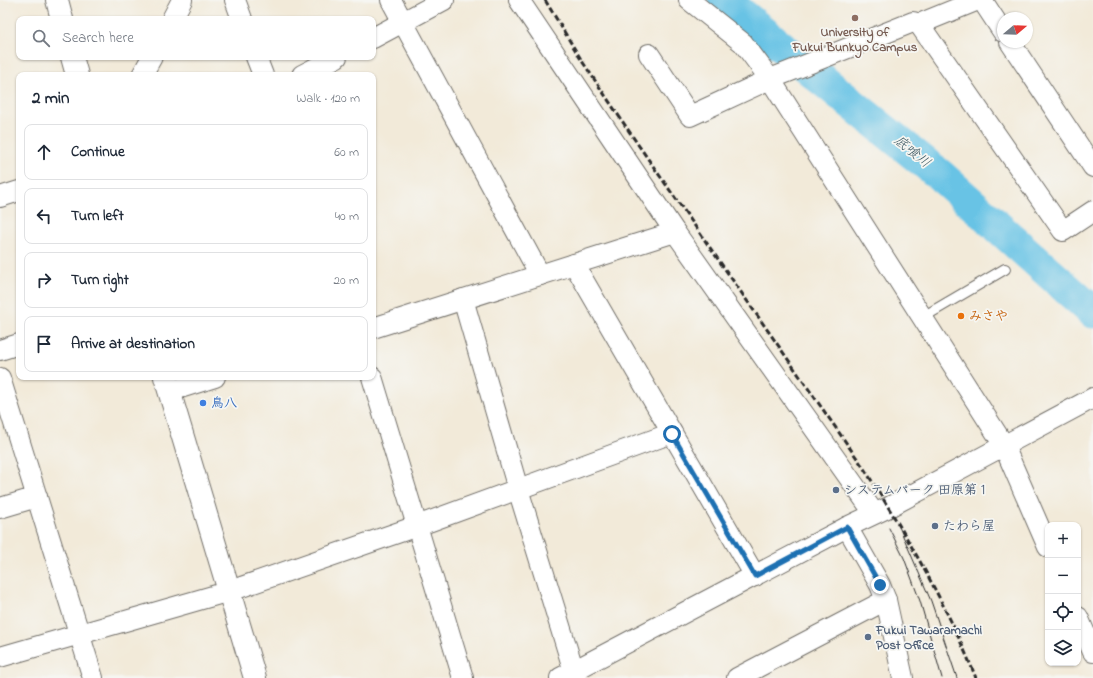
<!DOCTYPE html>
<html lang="en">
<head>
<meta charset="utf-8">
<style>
	body { margin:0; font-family:"Indie Flower","Klee One",sans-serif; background:#f6f6f7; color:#1f2937 }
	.controls { position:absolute; right:12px; bottom:12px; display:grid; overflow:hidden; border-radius:8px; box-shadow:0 1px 3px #0004 }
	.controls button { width:36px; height:36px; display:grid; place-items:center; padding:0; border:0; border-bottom:1px solid #e0e1e3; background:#fff; color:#1f2937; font:20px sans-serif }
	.compass { position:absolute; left:997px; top:12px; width:36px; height:36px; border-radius:50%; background:#fff; box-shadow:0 1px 3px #0004; rotate:71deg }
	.stop { position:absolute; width:12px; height:12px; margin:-9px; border:3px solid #1f6fb2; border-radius:50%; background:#fff }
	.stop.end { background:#1f6fb2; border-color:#fff; box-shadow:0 1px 4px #0008 }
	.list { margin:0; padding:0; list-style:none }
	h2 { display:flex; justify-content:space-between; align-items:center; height:52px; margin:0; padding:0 16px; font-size:17px }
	h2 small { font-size:13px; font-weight:400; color:#747a83 }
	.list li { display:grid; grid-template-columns:26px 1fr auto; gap:12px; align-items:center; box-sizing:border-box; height:56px; margin:0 8px 8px; padding:0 8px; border:1px solid #e0e1e3; border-radius:8px }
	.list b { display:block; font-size:15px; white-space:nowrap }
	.list em { font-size:13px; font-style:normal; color:#747a83 }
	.icon { flex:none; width:22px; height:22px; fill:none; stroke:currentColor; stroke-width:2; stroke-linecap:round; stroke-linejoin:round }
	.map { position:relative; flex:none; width:1093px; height:678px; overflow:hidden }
	.search { position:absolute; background:#fff; box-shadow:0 1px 3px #0004; left:16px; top:16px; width:360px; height:44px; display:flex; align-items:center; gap:10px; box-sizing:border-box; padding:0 14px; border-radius:8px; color:#747a83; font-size:15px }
	.panel { position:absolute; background:#fff; box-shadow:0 1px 3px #0004; left:16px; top:72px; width:360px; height:308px; border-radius:8px }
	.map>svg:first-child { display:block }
</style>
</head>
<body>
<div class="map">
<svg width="1093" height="678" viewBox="0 0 1093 678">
	<rect width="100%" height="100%" fill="#f6f6f2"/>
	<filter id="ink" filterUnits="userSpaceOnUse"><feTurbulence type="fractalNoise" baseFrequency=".025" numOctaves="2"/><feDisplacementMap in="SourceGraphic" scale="8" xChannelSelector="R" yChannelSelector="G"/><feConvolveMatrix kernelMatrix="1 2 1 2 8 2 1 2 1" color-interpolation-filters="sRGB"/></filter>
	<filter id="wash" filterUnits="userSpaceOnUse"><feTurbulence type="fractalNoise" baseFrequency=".012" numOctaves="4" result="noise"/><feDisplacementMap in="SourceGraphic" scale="16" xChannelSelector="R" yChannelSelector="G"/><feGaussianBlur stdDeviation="0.9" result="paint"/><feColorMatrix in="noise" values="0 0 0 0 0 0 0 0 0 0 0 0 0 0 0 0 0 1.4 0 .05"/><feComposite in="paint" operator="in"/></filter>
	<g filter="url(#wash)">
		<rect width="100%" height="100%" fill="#f2ead9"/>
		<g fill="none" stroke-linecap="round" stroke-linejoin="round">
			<polyline stroke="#68c3e5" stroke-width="33" points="724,0 941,176 1093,312"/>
		</g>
	</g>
	<g filter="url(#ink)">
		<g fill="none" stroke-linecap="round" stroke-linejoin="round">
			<defs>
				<polyline id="service" points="923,317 1005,269"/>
				<g id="minor">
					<polyline points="235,0 242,19"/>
					<polyline points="391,0 540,275"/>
					<polyline points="519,0 675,232 874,513"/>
					<polyline points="689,0 743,43 770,79 1000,439 1004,446 1048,547"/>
					<polyline points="982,0 1003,32"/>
					<polyline points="172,19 182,0"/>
					<polyline points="919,24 1063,231 1093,211"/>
					<polyline points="373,38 444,0"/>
					<polyline points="1010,42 1093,167"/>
					<polyline points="649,54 690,116 770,79 788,72 913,22 919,24 978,0"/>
					<polyline points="256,57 263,75"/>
					<polyline points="142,75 152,57"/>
					<polyline points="302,75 337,57"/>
					<polyline points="0,197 19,191"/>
					<polyline points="574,264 755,576"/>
					<polyline points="463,299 518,489 576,678"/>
					<polyline points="373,328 675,232"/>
					<polyline points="0,350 19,344"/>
					<polyline points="372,377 463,678"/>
					<polyline points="0,378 93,678"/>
					<polyline points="170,393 177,389 215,377"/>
					<polyline points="0,508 37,497"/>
					<polyline points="847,527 880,585 886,600 903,678"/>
					<polyline points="1078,617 1093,652"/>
					<polyline points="0,657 230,591 417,526 672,433"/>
					<polyline points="560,678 847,527 889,507 1093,398"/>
					<polyline points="737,678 886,600"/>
				</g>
				<g id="tertiary">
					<polyline points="57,0 62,19"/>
					<polyline points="72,57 77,75"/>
					<polyline points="165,377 255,678"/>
				</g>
			</defs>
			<use href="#service" stroke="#716e68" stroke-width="12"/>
			<use href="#minor" stroke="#716e68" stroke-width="22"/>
			<use href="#tertiary" stroke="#716e68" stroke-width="24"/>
			<use href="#service" stroke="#fff" stroke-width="10"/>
			<use href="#minor" stroke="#fff" stroke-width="20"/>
			<use href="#tertiary" stroke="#fff" stroke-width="22"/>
			<g stroke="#2b2b2b" stroke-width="1">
				<polyline points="897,522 931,601 957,678"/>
				<polyline points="889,528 904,558 920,601 942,678"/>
			</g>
			<path stroke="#2b2b2b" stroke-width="3" stroke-dasharray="6 3" stroke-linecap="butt" d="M545,0L582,61L639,146L861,464C905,532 946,603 976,678"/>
		</g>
	</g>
	<g fill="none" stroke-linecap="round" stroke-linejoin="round" filter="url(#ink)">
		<polyline stroke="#1f6fb2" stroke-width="5" points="672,434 755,576 847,527 880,585"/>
	</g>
	<circle fill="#8d6e63" stroke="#f6f6f2" stroke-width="1.5" cx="855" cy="18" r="4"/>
	<circle fill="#e8710a" stroke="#f6f6f2" stroke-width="1.5" cx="961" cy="316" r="4"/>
	<circle fill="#3f7fe0" stroke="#f6f6f2" stroke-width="1.5" cx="203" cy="403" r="4"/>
	<g fill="#5c6f8a" stroke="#f6f6f2" stroke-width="1.5">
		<circle cx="836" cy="490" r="4"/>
		<circle cx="935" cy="526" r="4"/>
		<circle cx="868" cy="637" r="4"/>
	</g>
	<g text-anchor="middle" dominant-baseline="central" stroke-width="3.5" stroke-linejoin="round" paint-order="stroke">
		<g font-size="13" font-weight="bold" fill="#785e54" stroke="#f6f6f2">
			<text x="855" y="32">University of<tspan x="855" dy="15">Fukui Bunkyo Campus</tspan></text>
		</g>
		<g font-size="13" font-weight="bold" fill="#c56008" stroke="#f6f6f2" text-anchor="start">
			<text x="969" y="316">みさや</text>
		</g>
		<g font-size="13" font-weight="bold" fill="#366cbe" stroke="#f6f6f2" text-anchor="start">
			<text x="211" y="403">鳥八</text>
		</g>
		<g font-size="13" font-weight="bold" fill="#4e5e75" stroke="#f6f6f2" text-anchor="start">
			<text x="844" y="490">システムパーク 田原第１</text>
			<text x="943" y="526">たわら屋</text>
			<text x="876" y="630">Fukui Tawaramachi<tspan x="876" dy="15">Post Office</tspan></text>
		</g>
		<g font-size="14" font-style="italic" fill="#3d5963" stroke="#f6f6f2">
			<text transform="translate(912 152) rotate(39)">底喰川</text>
		</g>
	</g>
</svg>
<div class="controls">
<button>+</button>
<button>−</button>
<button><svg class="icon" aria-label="locate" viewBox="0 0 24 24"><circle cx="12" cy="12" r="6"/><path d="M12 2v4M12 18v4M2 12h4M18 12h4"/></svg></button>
<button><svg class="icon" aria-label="layers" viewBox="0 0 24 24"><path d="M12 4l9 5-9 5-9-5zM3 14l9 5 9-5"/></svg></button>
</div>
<svg class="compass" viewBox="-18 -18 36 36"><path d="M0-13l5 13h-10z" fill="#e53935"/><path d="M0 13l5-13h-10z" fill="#747a83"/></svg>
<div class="stop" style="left:672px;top:434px"></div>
<div class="stop end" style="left:880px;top:585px"></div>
<div class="search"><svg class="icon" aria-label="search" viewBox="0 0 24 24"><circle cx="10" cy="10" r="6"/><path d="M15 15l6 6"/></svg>Search here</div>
<section class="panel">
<h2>2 min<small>Walk · 120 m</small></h2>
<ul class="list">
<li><svg class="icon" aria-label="ahead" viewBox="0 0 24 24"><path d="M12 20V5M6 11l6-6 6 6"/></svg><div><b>Continue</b></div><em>60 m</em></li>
<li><svg class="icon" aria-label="left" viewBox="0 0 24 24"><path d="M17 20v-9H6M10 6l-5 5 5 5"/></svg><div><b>Turn left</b></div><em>40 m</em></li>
<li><svg class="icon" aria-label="right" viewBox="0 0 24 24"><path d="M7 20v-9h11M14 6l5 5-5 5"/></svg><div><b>Turn right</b></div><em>20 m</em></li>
<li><svg class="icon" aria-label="arrive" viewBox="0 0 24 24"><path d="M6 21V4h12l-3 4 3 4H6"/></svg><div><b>Arrive at destination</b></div></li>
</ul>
</section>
</div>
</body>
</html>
